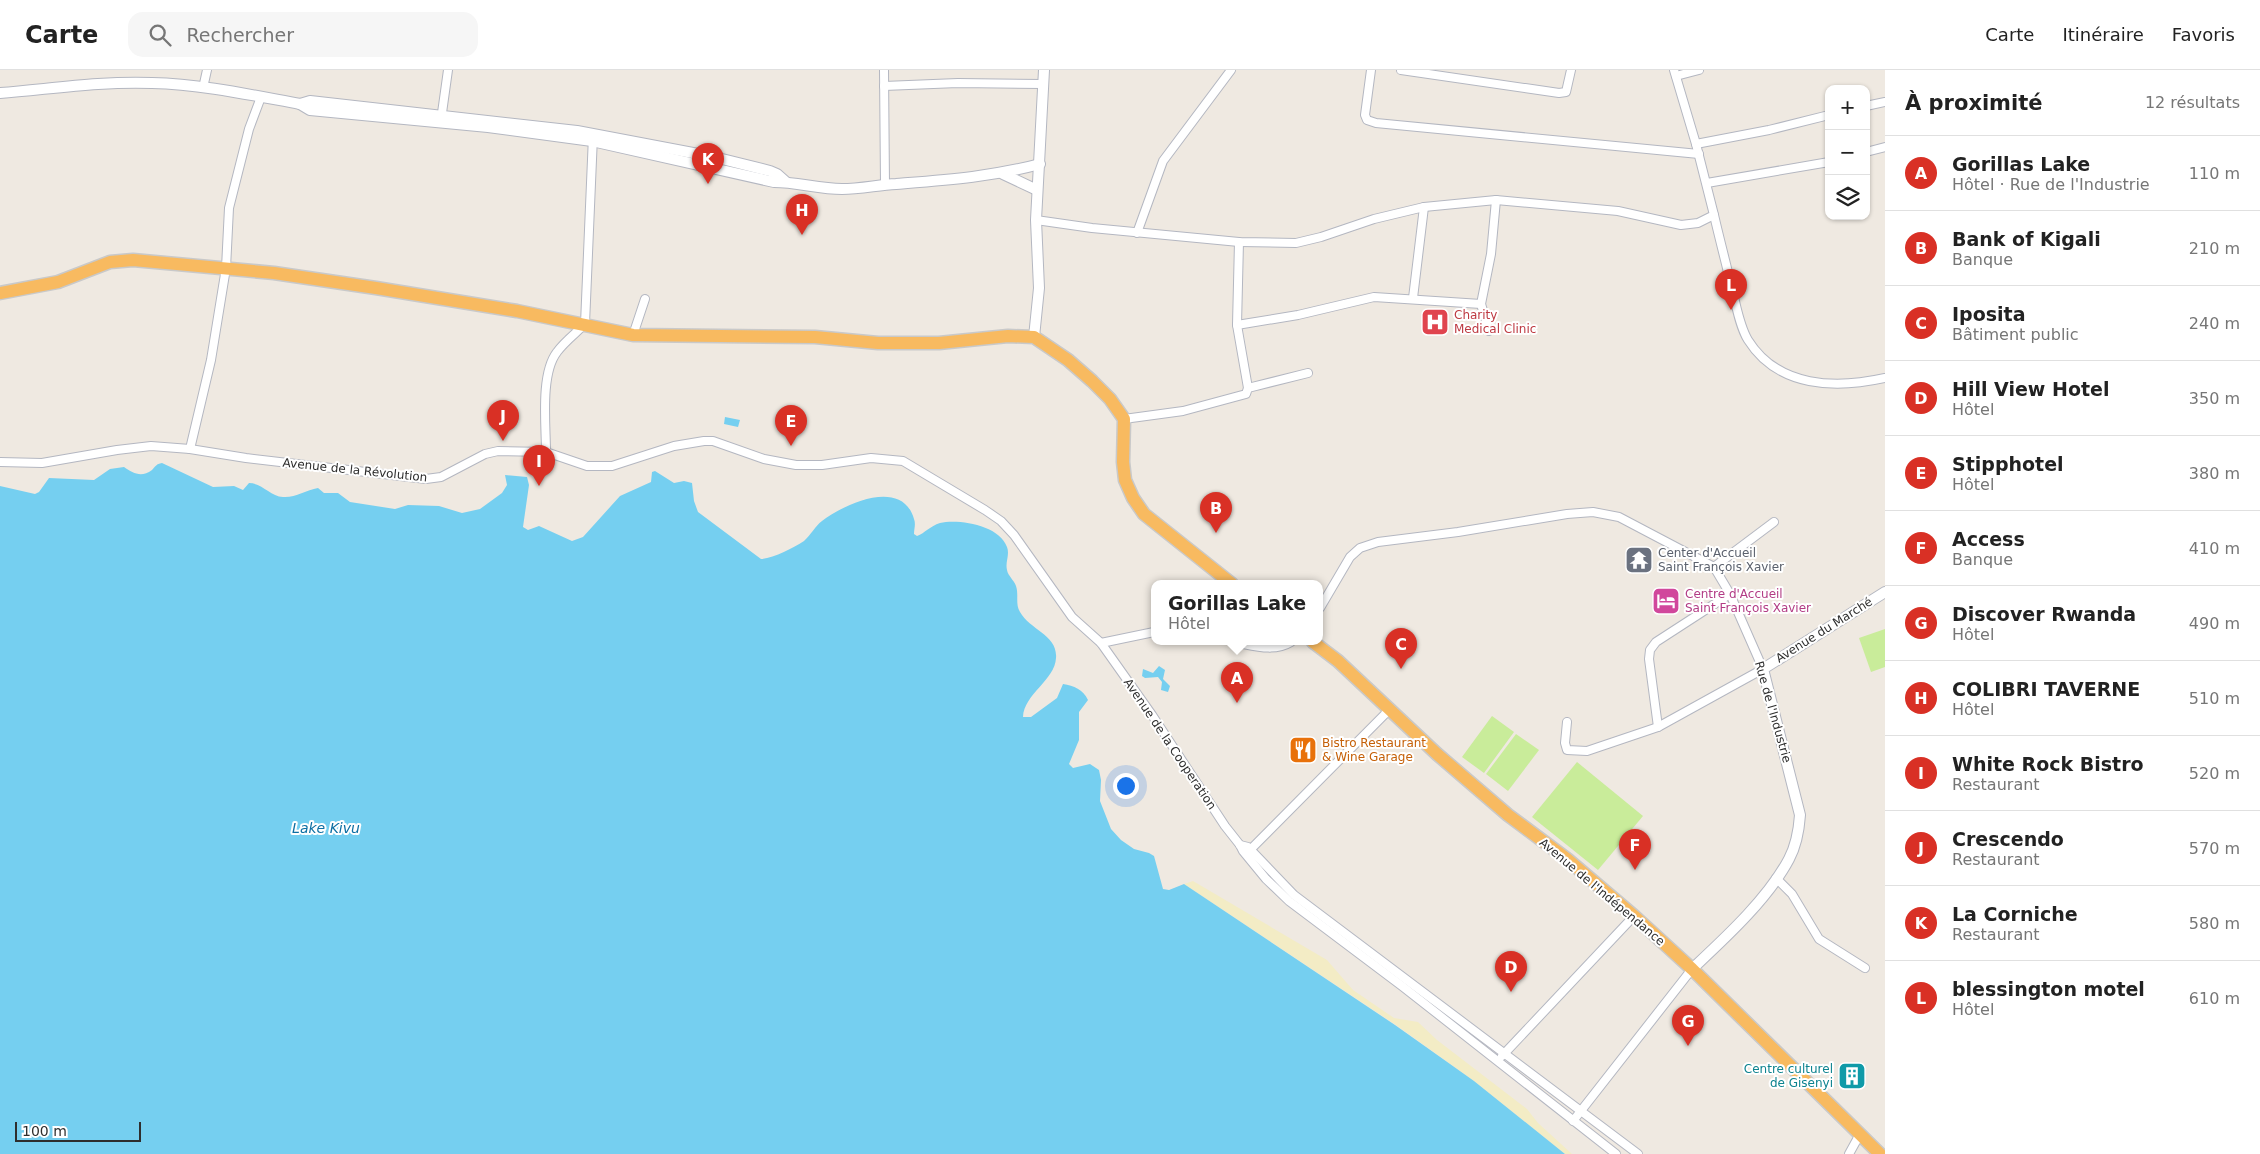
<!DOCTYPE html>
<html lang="fr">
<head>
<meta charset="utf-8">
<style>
	body { margin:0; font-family:"DejaVu Sans",sans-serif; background:#f6f6f6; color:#222 }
	.controls { position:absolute; right:15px; top:15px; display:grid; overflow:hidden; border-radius:10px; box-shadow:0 1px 4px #0004 }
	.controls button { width:45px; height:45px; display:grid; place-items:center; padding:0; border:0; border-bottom:1px solid #e0e0e0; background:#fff; color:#222; font:25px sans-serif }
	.scale { position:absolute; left:15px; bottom:12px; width:126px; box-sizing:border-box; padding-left:5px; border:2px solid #2e2e2e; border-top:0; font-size:14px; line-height:18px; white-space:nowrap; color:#2e2e2e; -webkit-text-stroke:4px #fff; paint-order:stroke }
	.you { position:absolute; left:1125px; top:715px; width:18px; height:18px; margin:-12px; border:4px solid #fff; border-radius:50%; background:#1a73e8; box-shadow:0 0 0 8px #1a73e833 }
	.badge { display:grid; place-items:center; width:32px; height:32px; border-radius:50%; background:#d93025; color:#fff; font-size:16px; font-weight:700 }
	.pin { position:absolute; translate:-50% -41px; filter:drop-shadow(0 1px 2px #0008) }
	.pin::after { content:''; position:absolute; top:26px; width:18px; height:15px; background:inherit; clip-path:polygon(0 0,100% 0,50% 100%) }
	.popup { position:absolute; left:1151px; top:510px; width:172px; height:65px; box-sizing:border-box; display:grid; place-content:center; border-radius:10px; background:#fff; filter:drop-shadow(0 1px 4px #0005); font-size:16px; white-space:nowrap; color:#767676 }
	.popup b { font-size:19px; color:#222 }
	.popup::after { content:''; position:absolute; left:50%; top:100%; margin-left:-10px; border:10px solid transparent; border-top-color:#fff }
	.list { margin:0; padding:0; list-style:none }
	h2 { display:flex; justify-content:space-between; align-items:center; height:65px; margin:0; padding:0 20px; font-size:21px }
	h2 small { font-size:16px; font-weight:400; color:#767676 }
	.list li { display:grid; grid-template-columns:32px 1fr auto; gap:15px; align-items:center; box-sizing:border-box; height:75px; padding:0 20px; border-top:1px solid #e0e0e0 }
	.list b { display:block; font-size:19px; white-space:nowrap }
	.list p { margin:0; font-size:16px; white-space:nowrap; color:#767676 }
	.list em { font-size:16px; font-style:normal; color:#767676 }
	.icon { flex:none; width:28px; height:28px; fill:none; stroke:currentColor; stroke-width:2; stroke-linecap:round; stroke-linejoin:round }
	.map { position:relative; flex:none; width:1885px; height:1084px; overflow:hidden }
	header { display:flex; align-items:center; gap:30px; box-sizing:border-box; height:70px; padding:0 25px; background:#fff; border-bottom:1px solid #e0e0e0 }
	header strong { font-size:24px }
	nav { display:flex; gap:28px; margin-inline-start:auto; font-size:18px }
	.search { width:350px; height:45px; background:#f6f6f6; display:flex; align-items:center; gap:12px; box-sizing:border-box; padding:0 18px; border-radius:15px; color:#767676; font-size:19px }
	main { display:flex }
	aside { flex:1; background:#fff }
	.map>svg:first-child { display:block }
</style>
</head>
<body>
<header>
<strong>Carte</strong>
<div class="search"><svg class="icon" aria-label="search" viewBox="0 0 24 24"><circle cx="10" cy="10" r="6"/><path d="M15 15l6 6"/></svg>Rechercher</div>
<nav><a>Carte</a><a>Itinéraire</a><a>Favoris</a></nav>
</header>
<main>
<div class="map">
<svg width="1885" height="1084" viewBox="0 0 1885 1084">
	<rect width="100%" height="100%" fill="#efe9e1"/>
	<polygon fill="#f3ecc5" points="1193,811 1327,890 1353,920 1394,948 1418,952 1437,970 1527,1039 1538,1053 1572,1084 1565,1084 1474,1011 1396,955 1184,814"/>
	<g fill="#c9ec9a">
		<polygon points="1885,559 1885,597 1871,602 1859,568"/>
		<polygon points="1492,646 1514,662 1484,703 1462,687"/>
		<polygon points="1516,664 1539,680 1508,721 1486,704"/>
		<polygon points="1577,692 1643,746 1598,800 1532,747"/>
	</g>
	<g fill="#75cff0">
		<polygon points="725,347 740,350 738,357 724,354"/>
		<path d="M162,393L213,417L234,416L243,420L249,413C262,413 270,426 283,427C295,428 306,420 318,418L324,423H338L350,432L395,439L408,435L439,436L462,443L480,439L502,423L507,415L505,405L527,407L529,415L523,457L528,460L539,456L572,471L583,467L620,426L651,412L652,402L655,401L674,413L684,411L692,413L694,431L698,442L761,489C774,488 793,478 804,471C811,465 815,456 822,451C844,434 902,407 914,449C916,454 914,459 914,464L917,466C925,463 930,456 940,453C959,449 999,455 1007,477C1010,485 1005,492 1007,500C1008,506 1014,510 1016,516C1019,525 1015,534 1020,542C1030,560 1058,565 1056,588C1055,610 1024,624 1023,647H1031L1057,628L1063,614C1074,616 1083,619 1088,630L1079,642V670L1069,694L1073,698L1090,694L1099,700L1101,710L1100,731L1111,759L1121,770L1134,779L1149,783L1154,786L1163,819L1169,820L1184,814L1395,955L1474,1011L1565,1084H0V416L35,424L39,422L49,408L94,410L110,399L124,397C133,403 141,408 152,400C156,396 156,394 162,393Z"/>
		<polygon points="1159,596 1165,600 1163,609 1170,616 1168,622 1161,620 1162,612 1158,607 1145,608 1142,606 1143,599 1153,603"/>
	</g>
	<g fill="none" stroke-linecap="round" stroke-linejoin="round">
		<defs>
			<g id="minor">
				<polyline points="884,0 885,115"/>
				<polyline points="1371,0 1365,45 1367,50 1376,53 1699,84"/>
				<polyline points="1401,0 1559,23 1566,22 1571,0"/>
				<polyline points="1676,6 1699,0"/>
				<polyline points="884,16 958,13 1043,14"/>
				<polyline points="203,18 207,0"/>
				<polyline points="1866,36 1885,32"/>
				<polyline points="441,50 448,0"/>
				<polyline points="1696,74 1769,60 1829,45"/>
				<polyline points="1866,82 1885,77"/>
				<polyline points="1707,113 1829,92"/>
				<path d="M1714,145C1720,171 1727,197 1733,223C1737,239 1740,257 1748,270C1778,318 1836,319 1885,308"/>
				<polyline points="1036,150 1092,158 1239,172 1296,173 1321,167 1374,149 1424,137 1496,130 1618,141 1681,155 1698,153 1714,145 1696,74 1674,0"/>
				<polyline points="1137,163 1163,91 1231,0"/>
				<polyline points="1239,172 1237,255 1248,318"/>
				<polyline points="1413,228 1424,137"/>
				<polyline points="1237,255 1298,245 1374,227 1481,234"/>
				<polyline points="1489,261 1481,234 1491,184 1496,130"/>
				<polyline points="633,265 645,229"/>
				<polyline points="1124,349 1183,341 1246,324 1248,318 1308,303"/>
				<polyline points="190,379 211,290 226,198 229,138 249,59 261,27"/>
				<path d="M546,382C546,355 540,304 557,282C564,272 576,263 585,254L593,66"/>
				<polyline points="0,392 42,393 117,380 151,376 190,379 246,388 426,409 441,407 485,384 498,381 546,382 587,396 612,396 674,376 704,371 713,371 764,389 796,395 822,395 871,388 903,391 985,440 1001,451 1014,465 1072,547 1101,573 1152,645 1225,756 1240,775 1243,781 1266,809 1289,831 1402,916 1616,1084"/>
				<polyline points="1714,497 1774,452"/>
				<polyline points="1320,538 1350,487 1360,478 1378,472 1458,462 1567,444 1593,442 1619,447 1714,497 1730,524 1763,599 1658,657 1587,681 1567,680 1565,673 1567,652"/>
				<path d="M1232,572C1252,575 1273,583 1291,572"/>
				<polyline points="1101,573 1154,562"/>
				<polyline points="1658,657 1649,589 1650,580 1656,572 1730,524"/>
				<polyline points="1240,775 1248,777 1294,825 1638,1084"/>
				<polyline points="1247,783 1389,640"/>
				<polyline points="1776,808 1792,824 1819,869 1865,898"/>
				<polyline points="1502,986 1634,846"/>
				<polyline points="1573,1051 1692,899"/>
				<polyline points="1849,1084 1860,1064"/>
			</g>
			<g id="tertiary">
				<path d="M0,23C51,19 101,11 152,13C201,14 251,25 300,34L310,40L488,57L592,71L774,112C797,112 819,119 842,119C860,119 878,115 896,114C946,110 991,107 1040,94"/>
				<polyline points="300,34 310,31 577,61 714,87 770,101 777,104 786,112"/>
				<polyline points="1003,104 1037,120"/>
				<polyline points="1034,267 1039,218 1036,150 1044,0"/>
				<path d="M1692,899C1724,869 1768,829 1789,789C1796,776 1799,759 1800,745L1763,599L1885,522"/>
			</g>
			<g id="trunk">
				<polyline points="0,223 58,212 110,192 133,190 274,203 376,218 517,241 633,265 815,267 878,273 939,273 1008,266 1034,267 1068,290 1092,311 1110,329 1124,349 1123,392 1125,410 1133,428 1144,444 1232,514"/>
				<polyline points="1313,572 1338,591 1437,684 1508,745 1567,789 1634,846 1692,899 1880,1084"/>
			</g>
		</defs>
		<use href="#minor" stroke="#b4b7c1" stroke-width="10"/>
		<use href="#tertiary" stroke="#b4b7c1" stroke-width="12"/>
		<use href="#trunk" stroke="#c9c9c9" stroke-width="15"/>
		<use href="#minor" stroke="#fff" stroke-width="8"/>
		<use href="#tertiary" stroke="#fff" stroke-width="10"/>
		<use href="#trunk" stroke="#f8ba60" stroke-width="12"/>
	</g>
	<defs>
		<symbol id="hospital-square" viewBox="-11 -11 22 22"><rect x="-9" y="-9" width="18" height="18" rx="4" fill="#e0444e" stroke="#fff"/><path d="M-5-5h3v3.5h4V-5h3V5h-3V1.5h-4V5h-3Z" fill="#fff"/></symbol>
		<symbol id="temple-square" viewBox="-11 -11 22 22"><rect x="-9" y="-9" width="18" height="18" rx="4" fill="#6b7280" stroke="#fff"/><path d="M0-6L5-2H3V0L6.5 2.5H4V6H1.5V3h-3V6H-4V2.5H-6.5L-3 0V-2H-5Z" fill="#fff"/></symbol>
		<symbol id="hotel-square" viewBox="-11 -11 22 22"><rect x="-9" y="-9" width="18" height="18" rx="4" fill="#d1479c" stroke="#fff"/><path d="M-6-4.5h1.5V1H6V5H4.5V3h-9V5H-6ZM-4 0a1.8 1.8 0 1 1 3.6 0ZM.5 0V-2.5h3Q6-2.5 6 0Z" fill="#fff"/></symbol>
		<symbol id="restaurant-square" viewBox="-11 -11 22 22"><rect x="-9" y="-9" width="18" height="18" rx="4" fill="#e8710a" stroke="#fff"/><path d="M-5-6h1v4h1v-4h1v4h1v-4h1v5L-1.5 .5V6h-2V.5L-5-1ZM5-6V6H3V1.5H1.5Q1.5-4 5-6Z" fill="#fff"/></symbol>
		<symbol id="building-square" viewBox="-11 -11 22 22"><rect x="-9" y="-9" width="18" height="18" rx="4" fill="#0f9aa8" stroke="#fff"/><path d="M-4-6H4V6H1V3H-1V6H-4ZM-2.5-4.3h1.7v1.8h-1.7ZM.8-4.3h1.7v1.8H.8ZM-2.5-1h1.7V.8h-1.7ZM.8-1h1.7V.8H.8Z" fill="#fff"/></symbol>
	</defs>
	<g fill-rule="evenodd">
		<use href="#hospital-square" x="1419" y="236" width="32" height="32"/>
		<use href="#temple-square" x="1623" y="474" width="32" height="32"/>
		<use href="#hotel-square" x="1650" y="515" width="32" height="32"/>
		<use href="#restaurant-square" x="1287" y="664" width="32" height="32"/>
		<use href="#building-square" x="1836" y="990" width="32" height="32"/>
	</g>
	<g text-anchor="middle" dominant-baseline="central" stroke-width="4" stroke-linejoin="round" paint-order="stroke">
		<g font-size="12" fill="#be3a42" stroke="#fff" text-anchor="start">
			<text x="1454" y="245">Charity<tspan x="1454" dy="14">Medical Clinic</tspan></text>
		</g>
		<g font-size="12" fill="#2e2e2e" stroke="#fff">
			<text transform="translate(355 400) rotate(6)">Avenue de la Révolution</text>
			<text transform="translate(1824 560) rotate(-32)">Avenue du Marché</text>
			<text transform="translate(1773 642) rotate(74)">Rue de l'Industrie</text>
			<text transform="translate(1170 674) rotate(56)">Avenue de la Cooperation</text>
			<text transform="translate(1602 822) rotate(40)">Avenue de l'Indépendance</text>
		</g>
		<g font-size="12" fill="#5b616d" stroke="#fff" text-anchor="start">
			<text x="1658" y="483">Center d'Accueil<tspan x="1658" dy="14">Saint François Xavier</tspan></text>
		</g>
		<g font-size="12" fill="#b23c85" stroke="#fff" text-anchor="start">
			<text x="1685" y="524">Centre d'Accueil<tspan x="1685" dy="14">Saint François Xavier</tspan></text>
		</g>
		<g font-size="12" fill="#c56008" stroke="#fff" text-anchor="start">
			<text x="1322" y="673">Bistro Restaurant<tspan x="1322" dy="14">&amp; Wine Garage</tspan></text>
		</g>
		<g font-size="12" fill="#0d838f" stroke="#fff" text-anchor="end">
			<text x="1833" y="999">Centre culturel<tspan x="1833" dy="14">de Gisenyi</tspan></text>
		</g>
		<g font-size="14" font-style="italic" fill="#0d6fa3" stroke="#fff">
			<text x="326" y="758">Lake Kivu</text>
		</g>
	</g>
</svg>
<div class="controls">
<button>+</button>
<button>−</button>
<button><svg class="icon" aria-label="layers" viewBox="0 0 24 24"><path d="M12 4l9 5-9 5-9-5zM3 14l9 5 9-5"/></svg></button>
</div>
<div class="scale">100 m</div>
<div class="you"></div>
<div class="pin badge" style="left:1237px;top:633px">A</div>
<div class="popup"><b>Gorillas Lake</b>Hôtel</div>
<div class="pin badge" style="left:1216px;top:463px">B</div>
<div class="pin badge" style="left:1401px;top:599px">C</div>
<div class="pin badge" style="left:1511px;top:922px">D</div>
<div class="pin badge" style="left:791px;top:376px">E</div>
<div class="pin badge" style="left:1635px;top:800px">F</div>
<div class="pin badge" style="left:1688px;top:976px">G</div>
<div class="pin badge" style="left:802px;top:165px">H</div>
<div class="pin badge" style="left:539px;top:416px">I</div>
<div class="pin badge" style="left:503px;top:371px">J</div>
<div class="pin badge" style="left:708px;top:114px">K</div>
<div class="pin badge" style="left:1731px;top:240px">L</div>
</div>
<aside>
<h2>À proximité<small>12 résultats</small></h2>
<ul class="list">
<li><span class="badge">A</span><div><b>Gorillas Lake</b><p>Hôtel · Rue de l'Industrie</p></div><em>110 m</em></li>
<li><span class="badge">B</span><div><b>Bank of Kigali</b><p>Banque</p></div><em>210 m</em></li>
<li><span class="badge">C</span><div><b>Iposita</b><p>Bâtiment public</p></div><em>240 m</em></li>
<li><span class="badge">D</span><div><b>Hill View Hotel</b><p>Hôtel</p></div><em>350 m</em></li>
<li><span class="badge">E</span><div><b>Stipphotel</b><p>Hôtel</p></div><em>380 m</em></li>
<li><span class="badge">F</span><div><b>Access</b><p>Banque</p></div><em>410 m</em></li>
<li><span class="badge">G</span><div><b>Discover Rwanda</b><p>Hôtel</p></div><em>490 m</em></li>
<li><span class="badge">H</span><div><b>COLIBRI TAVERNE</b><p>Hôtel</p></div><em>510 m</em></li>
<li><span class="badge">I</span><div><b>White Rock Bistro</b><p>Restaurant</p></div><em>520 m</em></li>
<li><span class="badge">J</span><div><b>Crescendo</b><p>Restaurant</p></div><em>570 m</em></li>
<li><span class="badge">K</span><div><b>La Corniche</b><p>Restaurant</p></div><em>580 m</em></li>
<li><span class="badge">L</span><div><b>blessington motel</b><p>Hôtel</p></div><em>610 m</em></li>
</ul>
</aside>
</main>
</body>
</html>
